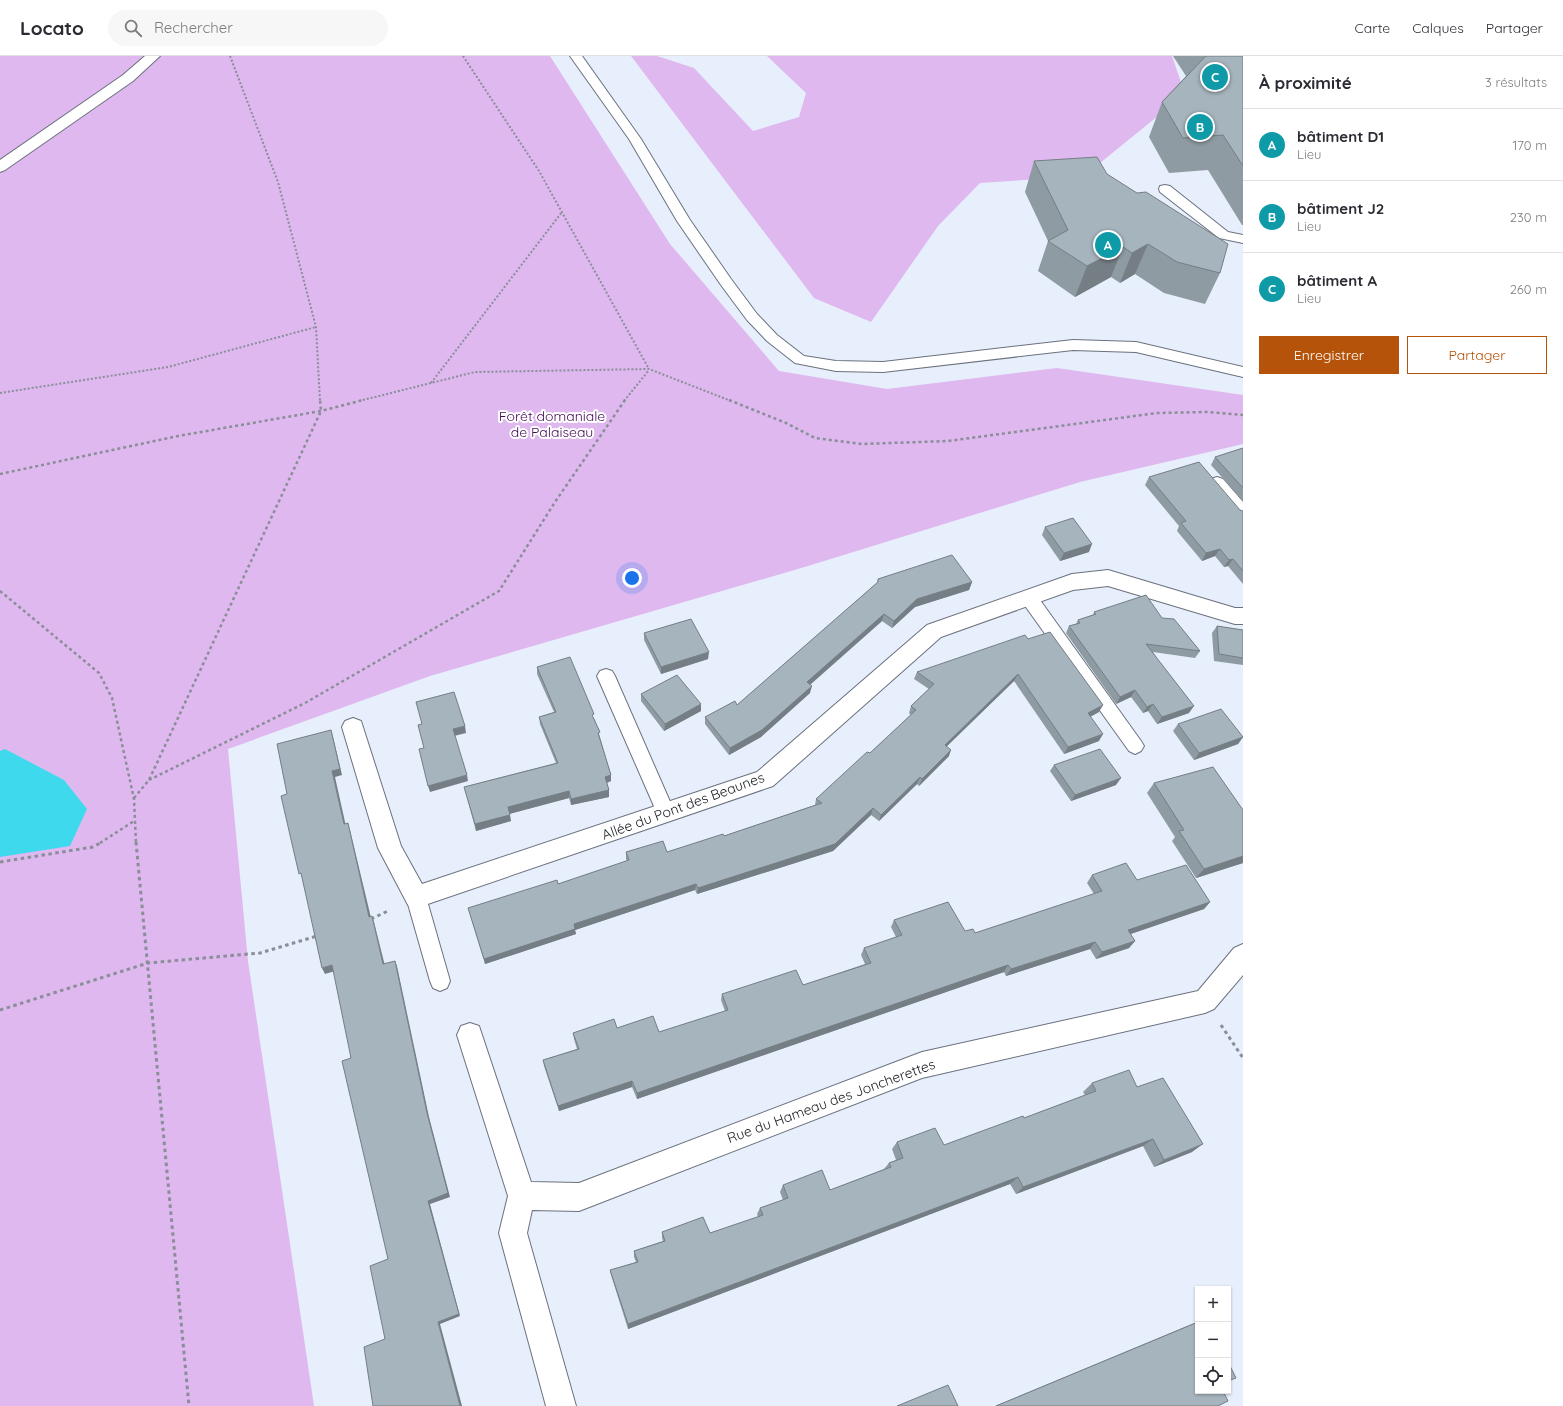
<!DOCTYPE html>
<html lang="fr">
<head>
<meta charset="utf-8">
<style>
	body { margin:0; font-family:Quicksand,sans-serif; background:#f7f7f7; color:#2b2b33 }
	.controls { position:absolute; right:12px; bottom:12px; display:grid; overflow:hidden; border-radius:0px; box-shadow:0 1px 3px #0004 }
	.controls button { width:36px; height:36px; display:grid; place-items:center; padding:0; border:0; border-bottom:1px solid #e1e1e2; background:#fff; color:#2b2b33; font:20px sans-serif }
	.you { position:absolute; left:632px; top:522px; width:14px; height:14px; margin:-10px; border:3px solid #fff; border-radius:50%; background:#1a73e8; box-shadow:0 0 0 6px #1a73e833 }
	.badge { display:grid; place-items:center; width:26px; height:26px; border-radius:50%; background:#b45309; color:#fff; font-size:13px; font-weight:700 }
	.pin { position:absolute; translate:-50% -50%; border:2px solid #fff; box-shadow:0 1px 4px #0006 }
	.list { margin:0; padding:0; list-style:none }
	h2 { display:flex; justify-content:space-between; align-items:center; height:52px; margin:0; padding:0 16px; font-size:17px }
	h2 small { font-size:13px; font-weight:400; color:#7c7c81 }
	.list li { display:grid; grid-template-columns:26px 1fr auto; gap:12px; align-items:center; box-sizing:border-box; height:72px; padding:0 16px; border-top:1px solid #e1e1e2 }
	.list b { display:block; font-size:15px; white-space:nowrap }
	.list p { margin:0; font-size:13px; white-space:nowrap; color:#7c7c81 }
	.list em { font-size:13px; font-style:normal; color:#7c7c81 }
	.actions { display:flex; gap:8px; padding:12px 16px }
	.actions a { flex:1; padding:9px 0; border:1px solid #b45309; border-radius:0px; text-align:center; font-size:14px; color:#b45309 }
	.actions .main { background:#b45309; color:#fff }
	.icon { flex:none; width:22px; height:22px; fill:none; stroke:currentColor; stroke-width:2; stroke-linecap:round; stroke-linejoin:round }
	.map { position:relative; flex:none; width:1243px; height:1350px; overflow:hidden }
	header { display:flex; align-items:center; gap:24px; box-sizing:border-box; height:56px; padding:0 20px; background:#fff; border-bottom:1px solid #e1e1e2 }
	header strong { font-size:19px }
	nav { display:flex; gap:22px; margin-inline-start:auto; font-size:14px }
	.search { width:280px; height:36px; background:#f7f7f7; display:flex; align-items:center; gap:10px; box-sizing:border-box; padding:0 14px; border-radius:22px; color:#7c7c81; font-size:15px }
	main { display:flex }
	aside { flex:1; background:#fff }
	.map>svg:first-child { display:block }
</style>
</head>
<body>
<header>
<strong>Locato</strong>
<div class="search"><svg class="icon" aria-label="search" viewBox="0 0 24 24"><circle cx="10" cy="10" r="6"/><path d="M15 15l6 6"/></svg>Rechercher</div>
<nav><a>Carte</a><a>Calques</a><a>Partager</a></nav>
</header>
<main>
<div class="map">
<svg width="1243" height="1350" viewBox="0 0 1243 1350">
	<rect width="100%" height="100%" fill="#e7eefc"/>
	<g fill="#dfb8ef">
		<polygon points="0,0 550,0 670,188 779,315 887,333 1057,312 1243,339 1243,388 1080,426 808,510 430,620 228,693 248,905 314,1350 0,1350"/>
		<polygon points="631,0 657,0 694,12 753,75 799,61 806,37 767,0 1172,0 1185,38 1084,120 980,127 938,170 871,266 814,242"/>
	</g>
	<polygon fill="#3fd9ee" points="5,693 64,724 87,753 70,790 0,801 0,695"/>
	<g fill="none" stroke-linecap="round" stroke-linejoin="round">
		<defs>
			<g id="service">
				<polygon points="570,0 582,0 641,83 690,164 731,223 757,258 777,279 804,300 836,305 883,306 1073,284 1136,286 1243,311 1243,321 1136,296 1073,294 883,316 836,315 795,307 767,285 747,264 721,229 677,165 629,83"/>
				<polygon points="1165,129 1170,130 1228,176 1243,179 1243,187 1219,182 1160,136 1159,133 1160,130"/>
				<polygon points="1217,421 1223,423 1243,446 1243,463 1237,461 1211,431 1209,427 1211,423"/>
				<polygon points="1029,535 1035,537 1141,685 1144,690 1141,695 1135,698 1129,695 1023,547 1021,542 1023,537"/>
				<polygon points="606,613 612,615 615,620 675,757 673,763 666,765 659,763 657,757 597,620 600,615"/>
				<polygon points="416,832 423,835 426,841 450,925 447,932 440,935 433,932 430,925 406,841 409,835"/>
			</g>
			<g id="minor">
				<polygon points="145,0 160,0 133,25 5,114 0,116 0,104 123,19"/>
				<polygon points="1108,514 1235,552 1243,552 1243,568 1235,568 1108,530 1073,534 941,581 773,730 416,852 408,849 378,792 342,671 345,665 353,662 361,665 401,790 422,828 757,716 927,569 1072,518"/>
				<polygon points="1243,888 1243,919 1214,953 1205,957 922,1022 579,1155 532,1154 527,1177 576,1350 546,1350 499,1177 508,1140 457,979 461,970 470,967 479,970 531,1126 579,1127 922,996 1198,935 1234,892"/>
			</g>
		</defs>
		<use href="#service" stroke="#6b717d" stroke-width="2"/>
		<use href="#minor" stroke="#6b717d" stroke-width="2"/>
		<g stroke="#898e98" stroke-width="2" stroke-dasharray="2 2" stroke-linecap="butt">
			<polyline points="230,0 278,126 316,271 320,345"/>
			<polyline points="463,0 539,115 649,313"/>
			<polyline points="431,327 562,156"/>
			<polyline points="0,337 168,311 316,271"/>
			<polyline points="359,345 475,316 649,313 731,345"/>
			<polyline points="624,345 649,314"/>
		</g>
		<g stroke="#898e98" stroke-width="2.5" stroke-dasharray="3 3" stroke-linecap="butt">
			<polyline points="729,344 786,367 815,382 862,388 948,385 1157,357 1207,356 1243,359"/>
			<polyline points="0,418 178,380 321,355 363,344"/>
			<polyline points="0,535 99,617 112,642 134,743 136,787"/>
			<polyline points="149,724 305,647 499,535 555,446 625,344"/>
			<polyline points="134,742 149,724 321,355 320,344"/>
			<polyline points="100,787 134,765"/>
		</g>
		<g stroke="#898e98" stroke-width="3" stroke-dasharray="3.5 3.5" stroke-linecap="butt">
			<polyline points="136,786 189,1350"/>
			<polyline points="0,806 93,791 102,786"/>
			<polyline points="371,863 390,854"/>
			<polyline points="0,954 148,907 260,897 317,880"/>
			<polyline points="1221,969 1243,1002"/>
		</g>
		<use href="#service" fill="#fff" fill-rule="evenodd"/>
		<use href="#minor" fill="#fff" fill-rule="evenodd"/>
	</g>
	<g fill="#8f9ba3">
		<polygon points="1173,0 1243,0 1243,169 1242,169 1208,114 1169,117 1149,81 1162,46 1186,20"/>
		<polygon points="1034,105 1107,118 1220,217 1205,248 1164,237 1135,218 1120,227 1111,221 1075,241 1038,215 1048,185 1025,136"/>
		<polygon points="1243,392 1243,445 1211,409 1215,401"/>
		<polygon points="1149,421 1243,455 1243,528 1228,510 1224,511 1215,500 1202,505 1177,475 1179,470 1145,429"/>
		<polygon points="1045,471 1089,496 1060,505 1042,479"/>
		<polygon points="878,523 972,526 969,534 915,551 892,572 882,565 810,629 810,637 761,681 729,699 705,668 705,661 737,649 877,527"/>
		<polygon points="1094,556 1162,562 1200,595 1195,602 1153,596 1189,657 1157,668 1148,655 1143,657 1131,641 1116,648 1066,577 1069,570 1076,568 1078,564 1093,559"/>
		<polygon points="1217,570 1243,574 1243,609 1214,605 1212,577"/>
		<polygon points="644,577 708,603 661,618 644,584"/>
		<polygon points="1028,583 1099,656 1090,661 1099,685 1064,698 1014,625 947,690 949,700 919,730 917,728 879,765 871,759 833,795 697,838 695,834 575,874 576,878 485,908 468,852 558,828 627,805 626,803 626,796 667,796 724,780 815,749 816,743 870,697 911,659 909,657 911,650 929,633 914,623 917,616"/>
		<polygon points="537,611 595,664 611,719 611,725 607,727 609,734 609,741 571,749 569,742 509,758 511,765 476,775 464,731 556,707 540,668 539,661 554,656 537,618"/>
		<polygon points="641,638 701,655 664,675 641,645"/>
		<polygon points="1178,668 1243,681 1238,688 1194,704 1173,675"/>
		<polygon points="1054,709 1116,729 1071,745 1050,715"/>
		<polygon points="1154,727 1243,807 1196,822 1172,785 1175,781 1147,737"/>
		<polygon points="1092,819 1137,824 1210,846 1204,853 1130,878 1135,885 1129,892 1096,903 1090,893 1006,920 1004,916 637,1043 632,1031 559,1055 544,1010 543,1004 577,993 574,983 573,977 617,972 659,976 725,955 721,944 722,938 803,929 865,908 861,899 864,892 896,881 891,871 894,864 975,877 1094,838 1087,827"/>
		<polygon points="1092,1027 1137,1031 1192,1096 1154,1111 1143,1090 1016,1138 1010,1128 628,1273 611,1219 610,1214 636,1206 634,1201 634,1195 663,1185 662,1182 662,1176 710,1177 758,1161 757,1158 760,1152 783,1144 780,1136 783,1129 830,1134 884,1113 889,1107 896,1104 892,1093 897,1086 944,1089 1024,1062 1085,1039 1083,1036"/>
		<polygon points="1198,1266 1218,1350 995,1350 1192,1268"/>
	</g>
	<g fill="#747e84">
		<polygon points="1148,188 1135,218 1120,227 1132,197"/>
		<polygon points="1123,191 1111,221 1075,241 1087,210"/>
		<polygon points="1092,488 1089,496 1060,505 1064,497"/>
		<polygon points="1220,493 1215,500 1202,505 1206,497"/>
		<polygon points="1233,503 1228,510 1224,511 1229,504"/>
		<polygon points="972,526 969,534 915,551 892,572 894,565 917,543"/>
		<polygon points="884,558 882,565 805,633 807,626"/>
		<polygon points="709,596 708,603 661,618 661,611"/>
		<polygon points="1018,618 1014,625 942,695 945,689"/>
		<polygon points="812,630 810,637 761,681 729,699 730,692"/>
		<polygon points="1135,634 1131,641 1116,648 1120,641"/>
		<polygon points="701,648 701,655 664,675 665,668"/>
		<polygon points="1153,648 1148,655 1143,657 1147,651"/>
		<polygon points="1103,649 1099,656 1084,664 1088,657"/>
		<polygon points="1194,650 1189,657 1157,668 1162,661"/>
		<polygon points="465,670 466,677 454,680 453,673"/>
		<polygon points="331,674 333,681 342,719 335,721 347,775 344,768 332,715"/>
		<polygon points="1103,678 1099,685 1064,698 1068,691"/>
		<polygon points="1243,681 1238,688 1194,704 1199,697"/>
		<polygon points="951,694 949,700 919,730 922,723"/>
		<polygon points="467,719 468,725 430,736 428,730"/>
		<polygon points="611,719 611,725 605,727 605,721"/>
		<polygon points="920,721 917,728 879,765 881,759"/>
		<polygon points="1121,722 1116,729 1071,745 1075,739"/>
		<polygon points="609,734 609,741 571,749 571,743"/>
		<polygon points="569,735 569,742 509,758 508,751"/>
		<polygon points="873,752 871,759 833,795 697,838 698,832"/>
		<polygon points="510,759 511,765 476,775 475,768"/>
		<polygon points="348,767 350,774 372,866 369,861"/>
		<polygon points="1243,800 1243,807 1196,822 1204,813"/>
		<polygon points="696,828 695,834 575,874 576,878 485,908 484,903 574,868"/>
		<polygon points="1210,846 1204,853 1122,881 1128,874"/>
		<polygon points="372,860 374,866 386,914 383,908"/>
		<polygon points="1135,885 1129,892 1096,903 1102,896"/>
		<polygon points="1095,886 1090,893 1006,920 1011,913"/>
		<polygon points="395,905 397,910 429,1061 450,1141 430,1148 460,1260 440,1268 462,1350 460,1350 438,1266 428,1145 427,1057"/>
		<polygon points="332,909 335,915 325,918 322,912"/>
		<polygon points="1008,909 1004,916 637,1043 637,1037"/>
		<polygon points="632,1025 632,1031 559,1055 558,1050"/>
		<polygon points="1153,1083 1143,1090 1016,1138 1023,1131"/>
		<polygon points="1203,1088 1192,1096 1154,1111 1164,1104"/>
		<polygon points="1018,1121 1010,1128 628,1273 628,1268"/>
	</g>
	<g fill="#a6b4bd" stroke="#747e84">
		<polygon points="1206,0 1243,0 1243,110 1223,79 1183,82 1162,46"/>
		<polygon points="1097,101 1107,118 1137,137 1146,136 1228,188 1220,217 1177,206 1148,188 1132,197 1123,191 1087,210 1048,185 1068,174 1034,105"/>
		<polygon points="1243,392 1243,432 1215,401"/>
		<polygon points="1199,406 1240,454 1243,455 1243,515 1233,503 1229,504 1220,493 1206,497 1181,467 1186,465 1149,421"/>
		<polygon points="1073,462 1092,488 1064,497 1045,471"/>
		<polygon points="952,499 972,526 917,543 894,565 884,558 807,626 812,630 762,674 730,692 705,661 735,645 737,649 878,526 878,523"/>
		<polygon points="1146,539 1162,562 1174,563 1200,595 1146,588 1194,650 1162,661 1153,648 1147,651 1135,634 1120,641 1069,570 1080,567 1078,564 1096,558 1094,556"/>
		<polygon points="691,563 709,596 661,611 644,577"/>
		<polygon points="1217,570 1243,574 1243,602 1219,598"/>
		<polygon points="1050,576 1103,649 1088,657 1103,678 1068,691 1018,618 945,689 951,694 922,723 920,721 881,759 873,752 835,788 698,832 696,828 574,868 575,873 484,903 468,852 557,824 558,828 629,804 626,796 663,785 667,796 723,778 724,780 822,747 816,743 867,696 870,697 916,654 911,650 934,628 917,616 1025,579 1028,583"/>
		<polygon points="570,601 594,658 592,659 600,676 598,677 611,719 605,721 609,734 571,743 569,735 508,751 510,759 475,768 464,731 558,707 539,661 556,656 537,611"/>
		<polygon points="677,619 701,648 665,668 641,638"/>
		<polygon points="454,636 465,670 453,673 467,719 428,730 419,693 424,692 418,669 422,668 416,646"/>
		<polygon points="1221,653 1243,681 1199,697 1178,668"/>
		<polygon points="331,674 340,713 332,715 344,768 348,767 369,861 372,860 383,908 395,905 427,1057 448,1137 428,1145 459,1258 438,1266 460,1350 373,1350 364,1291 385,1283 370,1210 388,1203 342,1005 351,1002 332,909 322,912 301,817 299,818 281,740 287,738 277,688"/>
		<polygon points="1100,693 1121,722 1075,739 1054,709"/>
		<polygon points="1213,711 1243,754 1243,800 1204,813 1179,775 1184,774 1154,727"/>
		<polygon points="1126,807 1137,824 1186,809 1210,846 1128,874 1135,885 1102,896 1095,886 1011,913 1008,909 637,1037 632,1025 558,1050 543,1004 579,993 573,977 614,963 617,972 653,960 659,976 728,954 722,938 796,914 803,929 871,907 864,892 902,879 894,864 948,846 965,875 973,873 975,877 1102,835 1092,819"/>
		<polygon points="1129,1014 1137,1031 1163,1022 1203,1088 1164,1104 1153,1083 1023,1131 1018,1121 628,1268 610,1214 638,1206 634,1195 665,1185 662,1176 703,1161 710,1177 763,1159 760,1152 788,1142 783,1129 822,1114 830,1134 891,1111 889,1107 903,1102 897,1086 935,1072 944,1089 1023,1060 1024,1062 1096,1035 1092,1027"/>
		<polygon points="1198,1266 1198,1335 1223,1335 1228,1345 1218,1350 996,1350"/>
		<polygon points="1228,1306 1236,1322 1228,1325"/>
		<polygon points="948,1329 958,1350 897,1350"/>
	</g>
	<g text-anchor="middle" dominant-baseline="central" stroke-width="4" stroke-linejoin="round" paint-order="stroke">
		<g font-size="14" fill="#400952" stroke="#fff">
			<text x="552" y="360">Forêt domaniale<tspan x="552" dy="16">de Palaiseau</tspan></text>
		</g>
		<g font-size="14" fill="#1b1d22" stroke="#fff">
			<text transform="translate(683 750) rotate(-20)">Allée du Pont des Beaunes</text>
			<text transform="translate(831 1045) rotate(-20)">Rue du Hameau des Joncherettes</text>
		</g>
	</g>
</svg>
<div class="controls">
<button>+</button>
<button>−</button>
<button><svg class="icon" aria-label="locate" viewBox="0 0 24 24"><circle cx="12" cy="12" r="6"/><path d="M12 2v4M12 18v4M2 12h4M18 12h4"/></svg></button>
</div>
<div class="you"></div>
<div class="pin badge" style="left:1108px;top:189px;background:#0f9aa8">A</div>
<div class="pin badge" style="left:1200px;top:71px;background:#0f9aa8">B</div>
<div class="pin badge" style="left:1215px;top:21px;background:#0f9aa8">C</div>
</div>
<aside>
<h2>À proximité<small>3 résultats</small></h2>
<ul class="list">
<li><span class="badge" style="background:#0f9aa8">A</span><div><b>bâtiment D1</b><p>Lieu</p></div><em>170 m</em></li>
<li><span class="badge" style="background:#0f9aa8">B</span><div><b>bâtiment J2</b><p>Lieu</p></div><em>230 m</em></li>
<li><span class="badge" style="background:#0f9aa8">C</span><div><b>bâtiment A</b><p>Lieu</p></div><em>260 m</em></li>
</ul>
<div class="actions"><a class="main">Enregistrer</a><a>Partager</a></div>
</aside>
</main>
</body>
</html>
